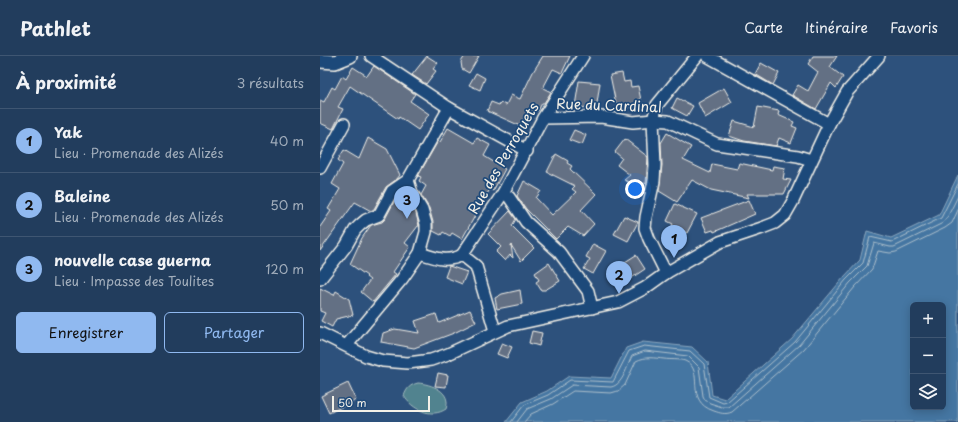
<!DOCTYPE html>
<html lang="fr">
<head>
<meta charset="utf-8">
<style>
	body { margin:0; font-family:"Playpen Sans",sans-serif; background:#2a4463; color:#f1f3f6 }
	.controls { position:absolute; right:12px; bottom:12px; display:grid; overflow:hidden; border-radius:6px; box-shadow:0 2px 10px #0003 }
	.controls button { width:36px; height:36px; display:grid; place-items:center; padding:0; border:0; border-bottom:1px solid #3f5672; background:#223d5d; color:#f1f3f6; font:20px sans-serif }
	.scale { position:absolute; left:12px; bottom:10px; width:98px; box-sizing:border-box; padding-left:4px; border:2px solid #f4f1e8; border-top:0; font-size:11px; line-height:14px; white-space:nowrap; color:#f4f1e8; -webkit-text-stroke:3px #1f4a7a; paint-order:stroke }
	.you { position:absolute; left:315px; top:133px; width:14px; height:14px; margin:-10px; border:3px solid #fff; border-radius:50%; background:#1a73e8; box-shadow:0 0 0 6px #1a73e833 }
	.badge { display:grid; place-items:center; width:26px; height:26px; border-radius:50%; background:#90b9f0; color:#111; font-size:13px; font-weight:700 }
	.pin { position:absolute; translate:-50% -33px; filter:drop-shadow(0 1px 2px #0008) }
	.pin::after { content:''; position:absolute; top:21px; width:14px; height:12px; background:inherit; clip-path:polygon(0 0,100% 0,50% 100%) }
	.list { margin:0; padding:0; list-style:none }
	h2 { display:flex; justify-content:space-between; align-items:center; height:52px; margin:0; padding:0 16px; font-size:17px }
	h2 small { font-size:13px; font-weight:400; color:#a2aebc }
	.list li { display:grid; grid-template-columns:26px 1fr auto; gap:12px; align-items:center; box-sizing:border-box; height:64px; padding:0 16px; border-top:1px solid #3f5672 }
	.list b { display:block; font-size:15px; white-space:nowrap }
	.list p { margin:0; font-size:13px; white-space:nowrap; color:#a2aebc }
	.list em { font-size:13px; font-style:normal; color:#a2aebc }
	.actions { display:flex; gap:8px; padding:12px 16px }
	.actions a { flex:1; padding:9px 0; border:1px solid #90b9f0; border-radius:6px; text-align:center; font-size:14px; color:#90b9f0 }
	.actions .main { background:#90b9f0; color:#111 }
	.icon { flex:none; width:22px; height:22px; fill:none; stroke:currentColor; stroke-width:2; stroke-linecap:round; stroke-linejoin:round }
	.map { position:relative; flex:none; width:638px; height:366px; overflow:hidden }
	header { display:flex; align-items:center; gap:24px; box-sizing:border-box; height:56px; padding:0 20px; background:#223d5d; border-bottom:1px solid #3f5672 }
	header strong { font-size:19px }
	nav { display:flex; gap:22px; margin-inline-start:auto; font-size:14px }
	main { display:flex }
	aside { flex:1; background:#223d5d }
	.map>svg:first-child { display:block }
</style>
</head>
<body>
<header>
<strong>Pathlet</strong>
<nav><a>Carte</a><a>Itinéraire</a><a>Favoris</a></nav>
</header>
<main>
<aside>
<h2>À proximité<small>3 résultats</small></h2>
<ul class="list">
<li><span class="badge">1</span><div><b>Yak</b><p>Lieu · Promenade des Alizés</p></div><em>40 m</em></li>
<li><span class="badge">2</span><div><b>Baleine</b><p>Lieu · Promenade des Alizés</p></div><em>50 m</em></li>
<li><span class="badge">3</span><div><b>nouvelle case guerna</b><p>Lieu · Impasse des Toulites</p></div><em>120 m</em></li>
</ul>
<div class="actions"><a class="main">Enregistrer</a><a>Partager</a></div>
</aside>
<div class="map">
<svg width="638" height="366" viewBox="0 0 638 366">
	<rect width="100%" height="100%" fill="#2d517c"/>
	<filter id="ink" filterUnits="userSpaceOnUse"><feTurbulence type="fractalNoise" baseFrequency=".025" numOctaves="2"/><feDisplacementMap in="SourceGraphic" scale="8" xChannelSelector="R" yChannelSelector="G"/><feConvolveMatrix kernelMatrix="1 2 1 2 8 2 1 2 1" color-interpolation-filters="sRGB"/></filter>
	<g filter="url(#ink)">
		<path fill="#51838f" stroke="#a2babc" d="M98,327C111,328 132,335 126,353C111,363 92,353 84,340C87,332 90,329 98,327Z"/>
		<path fill="#4576a2" stroke="#8ba7be" fill-rule="evenodd" d="M638,119V366H186L202,346L227,335L249,320L291,322L306,292L323,286L372,291L388,306L392,339L405,343L472,283L524,221L540,204L547,175L571,182L619,159ZM593,249H623V351H593Z"/>
		<g fill="none" stroke-linecap="round" stroke-linejoin="round">
			<g stroke="#aec0cc" stroke-width="1">
				<polyline points="191,366 204,349 228,339 250,324 293,326 309,295 324,290 370,295 384,308 389,341 403,347 407,346 475,286 526,224 543,207 550,181 572,186 621,162 638,128"/>
				<path d="M197,366L207,353L231,343L252,329L291,331C303,329 307,310 312,300L325,295L368,300L379,311L383,340L385,344L390,347L402,351H409L479,289L530,227L547,210L554,187L570,191H574L623,167L627,162L638,140"/>
				<path d="M204,366L211,358L233,348L253,335L291,337L298,335L305,329L316,305C326,300 334,302 344,303C350,304 360,303 365,305C386,314 363,345 394,355C400,357 405,359 412,356L484,293L535,231L552,213L558,195L570,197L576,196L625,172L632,167L638,154"/>
			</g>
		</g>
		<g fill="#646f84" stroke="#f4f1e8">
			<polygon points="107,0 118,7 113,13 116,15 106,28 92,19"/>
			<polygon points="145,0 159,0 149,17 142,13 141,6"/>
			<polygon points="223,0 250,0 242,17 233,13 223,32 231,36 224,47 222,47 218,55 214,53 205,72 167,55 171,46 179,49 181,47 186,49 191,39 200,43 213,16"/>
			<polygon points="493,0 517,0 510,11 523,21 516,32 511,27 496,53 472,39 478,29 488,35 498,16 488,8"/>
			<polygon points="441,7 459,17 453,29 435,18"/>
			<polygon points="54,10 95,38 90,45 109,58 98,74 79,61 78,63 30,30 18,51 23,53 13,73 0,67 0,44 4,46 12,31 15,33 22,20 26,23 33,11 47,20"/>
			<polygon points="156,17 165,22 160,34 149,29"/>
			<polygon points="302,17 304,26 310,25 311,31 318,30 322,49 301,53 300,47 296,48 290,19"/>
			<polygon points="259,25 280,27 276,54 255,50"/>
			<polygon points="404,32 412,46 385,62 378,47"/>
			<polygon points="357,42 373,50 367,60 352,52"/>
			<polygon points="438,51 459,55 458,59 474,66 472,70 477,72 471,87 459,82 456,90 424,85 409,80 414,65 434,71"/>
			<polygon points="128,72 154,87 157,82 170,89 164,100 185,113 173,135 170,133 142,183 132,177 130,180 123,176 121,179 113,175 113,166 109,152 101,139 106,130 99,125 101,121 98,120 118,85 120,86"/>
			<polygon points="254,74 266,79 262,89 249,84"/>
			<polygon points="347,77 371,91 363,104 390,117 392,108 417,113 419,107 452,114 453,110 465,112 463,123 471,124 464,138 427,138 429,142 391,134 372,124 357,146 339,135 342,109 341,87"/>
			<polygon points="48,82 67,93 80,119 77,123 66,131 54,153 51,155 35,146 0,195 0,171 11,155 8,153 20,133 12,128 23,108 18,104 24,94 39,103"/>
			<polygon points="305,83 328,101 326,128 324,127 318,140 307,135 311,127 304,124 310,119 297,109 302,102 295,96"/>
			<polygon points="236,98 248,105 247,107 252,110 250,113 276,138 261,154 274,168 263,180 248,171 236,183 206,153 197,140 204,125 221,135 216,142 232,159 256,136 252,133 255,130 227,116"/>
			<polygon points="76,142 86,147 93,152 96,157 99,170 98,170 85,187 90,191 73,216 76,218 53,246 41,236 50,224 46,221 47,220 30,208 42,182 51,169 62,166 65,163"/>
			<polygon points="429,144 435,158 394,176 393,174 387,176 381,162"/>
			<polygon points="355,148 377,158 367,177 352,170 353,168 347,165"/>
			<polygon points="190,155 196,163 192,170 214,192 201,205 191,189 193,202 190,199 185,205 176,196 181,191 168,178"/>
			<polygon points="304,160 318,166 308,185 294,178"/>
			<polygon points="273,188 286,195 273,218 264,213 270,203 266,201"/>
			<polygon points="316,199 325,213 304,227 294,213"/>
			<polygon points="229,207 240,225 225,234 221,234 216,226 219,224 215,217"/>
			<polygon points="129,210 147,216 142,228 125,221"/>
			<polygon points="0,232 14,239 16,235 29,243 33,259 16,263 12,271 1,265 5,257 0,255"/>
			<polygon points="200,234 202,248 177,253 175,242 182,238"/>
			<polygon points="150,254 156,266 134,277 94,292 61,286 63,277 75,273 99,277 95,265 116,258 119,267"/>
			<polygon points="212,275 222,277 219,290 209,287"/>
			<polygon points="182,287 192,291 187,302 177,298"/>
			<polygon points="118,317 128,319 126,331 115,330"/>
			<polygon points="28,327 36,344 9,357 1,340"/>
		</g>
		<g fill="none" stroke-linecap="round" stroke-linejoin="round">
			<defs>
				<g id="minor">
					<polyline points="51,0 129,52 207,95"/>
					<polyline points="387,0 509,68"/>
					<polyline points="223,62 281,61 313,66 333,64 348,65 397,88 478,100 491,104"/>
					<polyline points="0,112 24,68"/>
					<polyline points="183,137 189,141 206,166 239,196 268,235 272,252"/>
					<path d="M100,197C115,202 128,207 142,199L183,137L223,62L263,0"/>
					<polyline points="142,199 156,210 175,275"/>
					<polyline points="346,217 329,183 325,172 326,161 334,125 335,109 333,64 337,49 377,0"/>
					<polyline points="0,223 26,190 35,174 40,169 46,164 59,159 72,135 88,124"/>
					<polyline points="0,277 46,300 63,305 88,307 111,304 128,298 188,270 298,246 325,232 346,217 400,186 442,172 455,167 465,159 473,145 509,68 527,36 559,0"/>
					<polyline points="27,289 82,223 100,197 106,176 106,168 102,154 92,137 88,124 129,52"/>
				</g>
				<polyline id="tertiary" points="0,5 15,6 30,0"/>
			</defs>
			<use href="#minor" stroke="#f4f1e8" stroke-width="14"/>
			<use href="#tertiary" stroke="#f4f1e8" stroke-width="16"/>
			<use href="#minor" stroke="#1f4a7a" stroke-width="11"/>
			<use href="#tertiary" stroke="#1f4a7a" stroke-width="13"/>
		</g>
	</g>
	<g text-anchor="middle" dominant-baseline="central" stroke-width="3.5" stroke-linejoin="round" paint-order="stroke">
		<g font-size="14" fill="#f4f1e8" stroke="#1f4a7a">
			<text transform="translate(289 49) rotate(2)">Rue du Cardinal</text>
			<text transform="translate(183 102) rotate(-60)">Rue des Perroquets</text>
		</g>
	</g>
</svg>
<div class="controls">
<button>+</button>
<button>−</button>
<button><svg class="icon" aria-label="layers" viewBox="0 0 24 24"><path d="M12 4l9 5-9 5-9-5zM3 14l9 5 9-5"/></svg></button>
</div>
<div class="scale">50 m</div>
<div class="you"></div>
<div class="pin badge" style="left:354px;top:202px">1</div>
<div class="pin badge" style="left:299px;top:238px">2</div>
<div class="pin badge" style="left:87px;top:163px">3</div>
</div>
</main>
</body>
</html>
